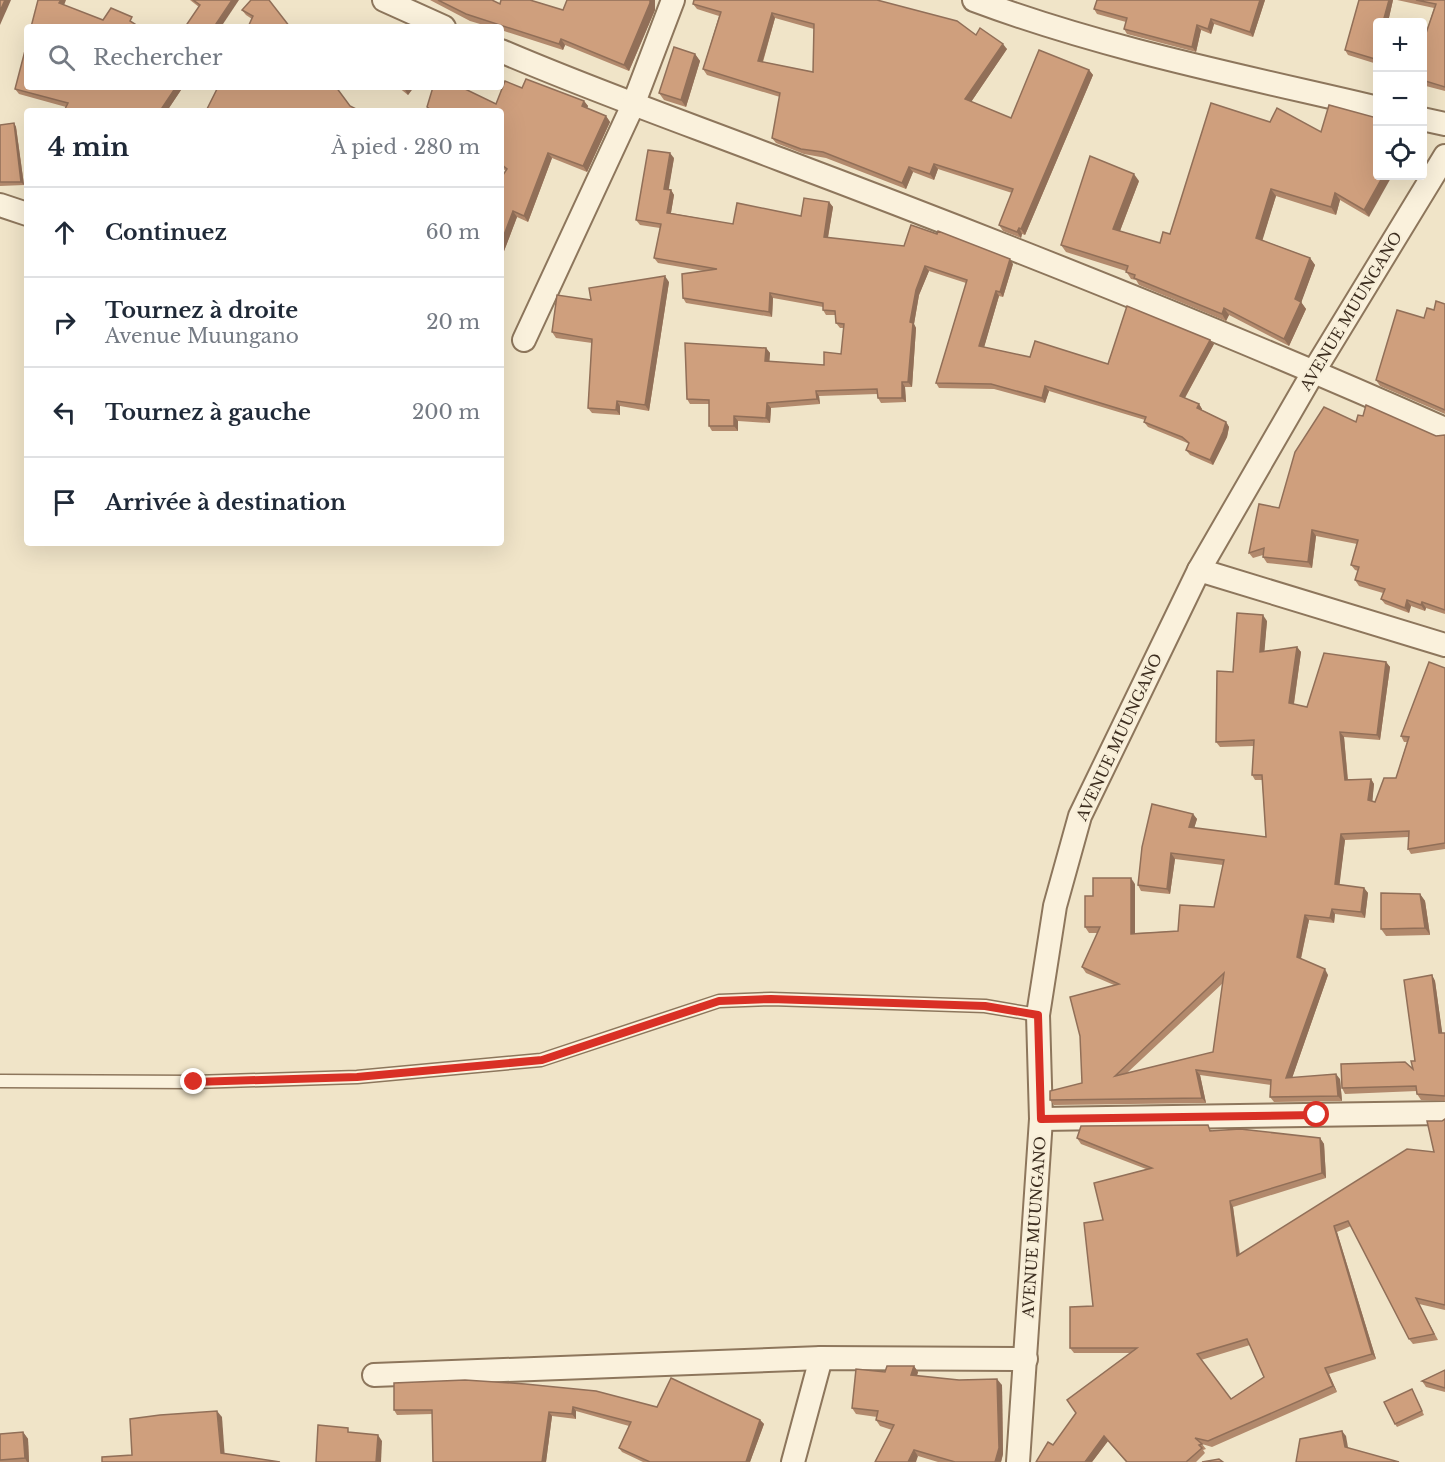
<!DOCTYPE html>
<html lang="fr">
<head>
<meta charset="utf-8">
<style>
	body { margin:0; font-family:"Libre Baskerville",serif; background:#f6f6f7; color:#1f2937 }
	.controls { position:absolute; right:18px; top:18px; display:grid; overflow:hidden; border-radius:6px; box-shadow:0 6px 24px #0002 }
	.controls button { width:54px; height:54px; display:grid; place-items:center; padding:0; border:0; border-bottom:2px solid #e0e1e3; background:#fff; color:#1f2937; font:30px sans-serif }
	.stop { position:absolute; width:18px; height:18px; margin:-14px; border:4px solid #d93025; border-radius:50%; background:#fff }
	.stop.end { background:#d93025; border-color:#fff; box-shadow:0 2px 6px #0008 }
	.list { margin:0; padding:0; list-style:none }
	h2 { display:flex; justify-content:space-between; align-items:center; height:78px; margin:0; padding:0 24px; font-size:26px }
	h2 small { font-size:20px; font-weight:400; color:#747a83 }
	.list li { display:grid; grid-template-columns:39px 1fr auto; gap:18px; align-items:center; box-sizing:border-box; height:90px; padding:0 24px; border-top:2px solid #e0e1e3 }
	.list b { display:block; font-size:22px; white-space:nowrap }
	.list p { margin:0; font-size:20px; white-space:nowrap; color:#747a83 }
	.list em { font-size:20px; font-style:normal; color:#747a83 }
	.icon { flex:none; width:33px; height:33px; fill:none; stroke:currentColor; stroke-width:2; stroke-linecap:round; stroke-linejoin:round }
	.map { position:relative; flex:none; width:1445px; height:1462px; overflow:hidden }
	.search { position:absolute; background:#fff; box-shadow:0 6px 24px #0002; left:24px; top:24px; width:480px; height:66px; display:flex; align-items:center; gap:15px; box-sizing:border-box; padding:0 21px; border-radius:6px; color:#747a83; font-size:22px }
	.panel { position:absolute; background:#fff; box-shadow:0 6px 24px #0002; left:24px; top:108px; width:480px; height:438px; border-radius:6px }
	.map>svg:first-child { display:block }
</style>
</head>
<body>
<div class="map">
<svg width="1445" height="1462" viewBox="0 0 1445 1462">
	<rect width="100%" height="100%" fill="#f0e4c8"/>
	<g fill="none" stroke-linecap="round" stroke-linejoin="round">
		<defs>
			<polyline id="lane" points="0,1081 194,1082 357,1077 541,1060 719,1001 771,999 985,1006 1038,1015"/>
			<g id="street">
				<polyline points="384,0 444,27"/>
				<path d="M974,0C1105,49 1242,76 1378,108"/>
				<path d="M501,51C594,91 688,124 782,160C1005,244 1227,332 1445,429"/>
				<polyline points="1422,119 1445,124"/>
				<polyline points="0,205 27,214"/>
				<polyline points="524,340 633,105 673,0"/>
				<polyline points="1199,570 1445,645"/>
				<polyline points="1041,1119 1445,1113"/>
				<polyline points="374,1375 821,1358 1026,1359"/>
				<polyline points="793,1462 821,1358"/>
				<polyline points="1018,1462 1041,1119 1038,1015 1055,906 1080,816 1199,570 1314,371 1445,156"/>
			</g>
		</defs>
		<use href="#lane" stroke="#8d765c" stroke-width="15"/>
		<use href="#street" stroke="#8d765c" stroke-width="26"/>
		<use href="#lane" stroke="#faf1dc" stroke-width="12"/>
		<use href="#street" stroke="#faf1dc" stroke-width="22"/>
	</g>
	<g fill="#b2896c" fill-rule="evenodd">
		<polygon points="190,0 239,0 199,7"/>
		<polygon points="430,0 492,0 500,4 563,10 567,0 655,0 655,10 629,71 565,45 563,50 501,30 501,27 490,27 470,21"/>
		<polygon points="1097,0 1265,0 1253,37 1214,24 1211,34 1201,30 1196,52 1127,34 1124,29 1126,22 1097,14 1094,9"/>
		<polygon points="1359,0 1393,0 1388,22 1377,22 1377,64 1348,55 1345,50"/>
		<polygon points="1397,0 1445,0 1445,91 1422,85 1422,45 1434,8"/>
		<path d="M693,4L976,35L1007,49L971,102L1011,118L1089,70L1093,75L1025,235L1022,234L1021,238L1003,231L999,225L1012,193L938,169L934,180L913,172L906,189L826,158L804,154L776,143L772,138L780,97L707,75L703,69L719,16L697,9ZM775,18L814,29L813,72L763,62Z"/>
		<polygon points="242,10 290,27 252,19 246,15"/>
		<polygon points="695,54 700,61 686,107 664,100 659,93"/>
		<polygon points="183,87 167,111 64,111 66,107 19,94 15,89"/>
		<polygon points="398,87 414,87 408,95"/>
		<polygon points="522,88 584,101 588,106 587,108 606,116 610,122 587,172 552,158 528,222 517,217 501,259 501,178 506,171 501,167 501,111 430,111 427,107 496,104"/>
		<polygon points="1270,122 1321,132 1369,217 1340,200 1336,215 1276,196 1262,240 1310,258 1315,265 1301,302 1306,309 1289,346 1229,315 1226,321 1139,285 1136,280 1131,279 1126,271 1066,252 1061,245 1139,181 1120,231 1160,243 1170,234"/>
		<polygon points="14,123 16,127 24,185 0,186 0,125"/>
		<polygon points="674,158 668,190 671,190 674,195 671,213 733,224 801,216 829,202 833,207 828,238 1013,264 1003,297 999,296 984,347 1030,357 1108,364 1210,340 1214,344 1185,398 1199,404 1202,409 1202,410 1226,422 1229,427 1227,437 1213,465 1190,455 1186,450 1189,444 1185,442 1148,427 1144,422 1145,420 1049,391 1045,403 994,389 939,388 936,383 966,283 929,271 919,295 914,324 916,328 912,387 905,387 906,402 881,403 878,398 877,394 819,396 820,404 771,408 770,423 738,421 738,431 712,431 709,426 709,404 690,404 687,399 766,348 770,353 769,362 824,365 841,354 844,328 840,328 836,323 836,315 826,315 823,310 823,307 773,298 772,317 686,303 683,298 704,271 658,263 654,258 660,228 640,225 636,220"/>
		<polygon points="669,282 649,411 620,406 620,415 592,413 588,408 592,343 556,338 552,332 591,300"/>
		<polygon points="1445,304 1445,414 1380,386 1376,380 1424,318 1434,310"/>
		<polygon points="1356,422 1436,436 1445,435 1445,614 1426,608 1425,611 1411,606 1409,613 1385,604 1381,599 1383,593 1359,586 1355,580 1358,571 1355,570 1351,565 1357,544 1316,536 1312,568 1267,563 1263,557 1263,555 1253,558 1249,553 1279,508"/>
		<path d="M1267,621L1264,651L1297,647L1301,652L1294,704L1307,707L1386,662L1390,667L1380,740L1344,737L1348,779H1371L1374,784L1372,801L1375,802L1396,778L1407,742H1404L1401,736L1445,668V849L1411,854L1408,849V837L1345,840L1339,885L1364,888L1368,893L1365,918L1335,914L1334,923L1309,920L1301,959L1328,975L1292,1078L1340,1079L1342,1101L1274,1102L1270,1097L1271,1085L1200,1075L1206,1103L1054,1105L1050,1100L1082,1083L1114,985L1086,973L1082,967L1098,933H1089L1085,927L1093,896L1135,884V933L1178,931L1214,907L1223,865L1175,859L1170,894L1141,891L1138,885L1193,814L1197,819L1194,828L1266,837L1262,780H1255L1252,775L1254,746L1220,747L1216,742L1233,672ZM1223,983L1213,1052L1127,1073Z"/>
		<polygon points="1420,894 1425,901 1430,935 1386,936 1381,929"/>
		<polygon points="1432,975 1435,981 1442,1033 1445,1033 1445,1101 1421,1100 1417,1094 1417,1091 1345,1094 1342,1088 1413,1069"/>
		<path d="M1445,1119V1310L1419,1304L1438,1340L1413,1344L1409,1339L1351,1226L1337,1232L1376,1359L1329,1374L1337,1392L1212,1447L1202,1444L1206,1449L1203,1450L1205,1453L1196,1462H1126L1108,1441L1092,1462H1036L1053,1445L1130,1353H1074L1070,1348L1093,1306L1103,1220L1146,1169L1081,1144L1077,1138L1212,1130V1131L1320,1138L1324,1144L1326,1178L1233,1207L1240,1254L1434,1152L1442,1121ZM1250,1345L1264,1377L1231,1399L1201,1360Z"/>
		<polygon points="914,1366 918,1372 917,1376 1002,1385 1003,1454 1001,1462 938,1462 918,1456 892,1430 880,1426 876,1420 877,1417 856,1414 852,1408 885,1372"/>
		<polygon points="1445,1370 1445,1392 1426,1387 1422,1381"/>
		<polygon points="394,1383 657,1407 760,1420 764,1424 750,1462 643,1462 622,1452 619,1448 629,1426 576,1411 576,1419 552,1416 546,1462 433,1462 432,1414 397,1415 394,1410"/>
		<polygon points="1412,1389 1424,1415 1397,1427 1395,1424"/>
		<polygon points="23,1432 28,1439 29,1462 0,1462 0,1434"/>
	</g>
	<g fill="#916f58">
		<polygon points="5,0 11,0 0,25 0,11"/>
		<polygon points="61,0 66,0 63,8 59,3"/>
		<polygon points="232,0 239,0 221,27 214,27"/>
		<polygon points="650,0 655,0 655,10 629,71 624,65"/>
		<polygon points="1260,0 1265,0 1253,37 1250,32"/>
		<polygon points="1389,0 1393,0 1388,22 1383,22"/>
		<polygon points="772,13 775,18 761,67 758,61"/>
		<polygon points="1211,19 1214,24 1211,34 1208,29"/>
		<polygon points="1197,25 1201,30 1196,52 1192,47"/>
		<polygon points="561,39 565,45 563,50 559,44"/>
		<polygon points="1003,44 1007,49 969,105 965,99"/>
		<polygon points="1377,48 1377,63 1375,59"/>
		<polygon points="695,54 700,61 686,107 681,100"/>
		<polygon points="1089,70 1093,75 1025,235 1021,229"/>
		<polygon points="176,87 183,87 167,111 160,111"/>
		<polygon points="404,87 414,87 408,95 404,88"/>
		<polygon points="584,101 588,106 586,112 582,106"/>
		<polygon points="606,116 610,122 587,172 583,166"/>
		<polygon points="14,123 16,127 24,185 21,182"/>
		<polygon points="548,153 552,158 528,222 524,216"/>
		<polygon points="670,153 674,158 668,194 664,189"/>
		<polygon points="934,164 938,169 934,180 930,174"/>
		<polygon points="909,167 913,172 906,189 902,183"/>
		<polygon points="1134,174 1139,181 1118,236 1113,229"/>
		<polygon points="1383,176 1392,176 1369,217 1364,210"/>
		<polygon points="1271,189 1276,196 1261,245 1256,238"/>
		<polygon points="671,190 674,195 670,218 667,213"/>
		<polygon points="1335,193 1340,200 1336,215 1331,207"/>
		<polygon points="829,202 833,207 827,242 824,237"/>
		<polygon points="513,211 517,217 501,259 501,243"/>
		<polygon points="1019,228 1022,234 1021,238 1017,232"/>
		<polygon points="1310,258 1315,265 1300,306 1301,302 1306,309 1289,346 1284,339 1295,299"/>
		<polygon points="1010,259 1013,264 1003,297 1000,292"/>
		<polygon points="925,266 929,271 919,295 914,324 916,328 912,387 908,382 910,322 916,290"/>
		<polygon points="665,276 669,282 649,411 645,405"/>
		<polygon points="996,291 999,296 983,351 979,346"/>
		<polygon points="770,293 773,298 772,317 769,312"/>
		<polygon points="1224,308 1229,315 1226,321 1222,314"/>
		<polygon points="1210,340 1214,344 1183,401 1180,396"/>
		<polygon points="766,348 770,353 769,366 765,361"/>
		<polygon points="902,382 905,387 906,402 902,398"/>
		<polygon points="1045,386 1049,391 1045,403 1042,398"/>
		<polygon points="816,391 819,396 820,404 817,399"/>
		<polygon points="617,401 620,406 620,415 616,410"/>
		<polygon points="767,403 771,408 770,423 766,418"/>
		<polygon points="1199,404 1202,409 1200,413 1197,408"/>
		<polygon points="734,416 738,421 738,431 734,426"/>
		<polygon points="1226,422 1229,427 1227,437 1213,465 1210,460"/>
		<polygon points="1312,530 1316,536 1312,568 1308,562"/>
		<polygon points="1407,600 1411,606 1409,613 1405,608"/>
		<polygon points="1422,602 1426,608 1425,611 1421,605"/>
		<polygon points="1263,615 1267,621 1264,657 1260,652"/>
		<polygon points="1297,647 1301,652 1293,709 1289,703"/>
		<polygon points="1386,662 1390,667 1380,740 1377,735"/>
		<polygon points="1340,732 1344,737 1348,785 1345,780"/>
		<polygon points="1371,779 1374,784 1372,805 1368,800"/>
		<polygon points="1193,814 1197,819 1193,832 1189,827"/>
		<polygon points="1341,834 1345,840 1339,889 1335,884"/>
		<polygon points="1171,853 1175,859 1170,894 1167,889"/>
		<polygon points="1131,878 1135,884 1135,939 1131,934"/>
		<polygon points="1364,888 1368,893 1365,918 1361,912"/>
		<polygon points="1420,894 1425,901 1430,935 1425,928"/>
		<polygon points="1332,909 1335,914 1334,923 1330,918"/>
		<polygon points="1305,915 1309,920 1300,962 1297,957"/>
		<polygon points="1325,969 1328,975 1290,1084 1286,1078"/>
		<polygon points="1432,975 1435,981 1443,1038 1439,1033"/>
		<polygon points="1196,1070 1200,1075 1206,1103 1202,1098"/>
		<polygon points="1336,1074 1340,1079 1342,1101 1338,1096"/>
		<polygon points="1320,1138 1324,1144 1326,1178 1322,1173"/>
		<polygon points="1230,1201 1233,1207 1240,1262 1237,1256"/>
		<polygon points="1334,1226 1337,1232 1376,1359 1372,1354"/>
		<polygon points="914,1366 918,1372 915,1381 911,1375"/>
		<polygon points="1325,1368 1329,1374 1337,1392 1333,1386"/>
		<polygon points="997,1379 1002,1385 1003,1454 1001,1462 995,1462"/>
		<polygon points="573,1407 576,1411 576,1419 572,1414"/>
		<polygon points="217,1411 222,1417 225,1459 221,1453"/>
		<polygon points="549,1412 552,1416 546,1462 542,1462"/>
		<polygon points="760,1420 764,1424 750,1462 746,1462"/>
		<polygon points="1342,1431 1346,1436 1349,1453 1345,1447"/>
		<polygon points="23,1432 28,1439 29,1462 27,1462 25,1458"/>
		<polygon points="378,1435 382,1441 381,1462 376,1462"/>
		<polygon points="1104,1436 1108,1441 1092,1462 1085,1462"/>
		<polygon points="914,1450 918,1456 916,1462 908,1462"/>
	</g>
	<g fill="#cf9f7d" stroke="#916f58" stroke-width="1.5" fill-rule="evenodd">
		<polygon points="0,0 5,0 0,11"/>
		<polygon points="38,0 61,0 59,3 103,20 111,8 132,17 130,21 135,24 134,27 31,27"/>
		<polygon points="193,0 232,0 214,27 185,27 200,5"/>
		<polygon points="251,0 269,0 290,27 248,27 253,16 242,10"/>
		<polygon points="438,0 492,0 500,4 501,0 530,0 563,10 567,0 650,0 650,3 624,65 561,39 559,44 466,14"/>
		<path d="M694,0H877L957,21L976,35L980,28L1003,44L965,99L1011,118L1039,50L1089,70L1021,229L1019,228L1017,232L999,225L1013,189L934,164L930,174L909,167L902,183L823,152L801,149L772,138L780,93L703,69L721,12L693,4ZM772,13L814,24L813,72L758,61Z"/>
		<polygon points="1097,0 1260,0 1250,32 1211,19 1208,29 1197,25 1192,47 1124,29 1127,18 1094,9"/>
		<polygon points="1359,0 1389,0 1383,22 1377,22 1377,48 1375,59 1345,50"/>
		<polygon points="1416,0 1445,0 1445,87 1422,80 1422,45 1436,4"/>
		<polygon points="27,43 27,87 176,87 160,111 64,111 68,103 15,89"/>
		<polygon points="674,47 695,54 681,100 659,93"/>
		<polygon points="526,79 584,101 582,106 606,116 583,166 548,153 524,216 513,211 501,243 501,178 507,169 501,164 501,111 433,111 427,107 433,87 461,87 496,104 505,81 522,88"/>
		<polygon points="218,87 336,87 350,106 360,111 206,111"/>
		<polygon points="1211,103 1270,122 1277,108 1321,132 1329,105 1377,118 1377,176 1383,176 1364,210 1335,193 1331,207 1271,189 1256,238 1310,258 1295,299 1301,302 1284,339 1224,308 1222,314 1134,278 1135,275 1126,272 1128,266 1061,245 1090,156 1134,174 1113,229 1160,243 1163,232 1170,234"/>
		<polygon points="14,123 21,182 0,182 0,125"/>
		<polygon points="648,150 670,153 664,189 671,190 667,213 733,224 737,203 801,216 804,198 829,202 824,237 904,246 911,225 937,234 938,231 1010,259 1000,292 996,291 979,346 1030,357 1035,341 1108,364 1127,306 1210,340 1180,396 1199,404 1197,408 1226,422 1223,432 1210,460 1186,450 1189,443 1182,437 1144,422 1146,417 1045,386 1042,398 991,384 936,383 967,280 925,266 916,290 910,322 913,323 908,382 902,382 902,398 878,398 877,389 816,391 817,399 767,403 766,418 734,416 734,426 709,426 709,400 687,399 685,343 766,348 765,361 824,365 824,352 841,354 844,324 836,323 835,311 823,310 823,303 770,293 769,312 683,298 682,274 717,269 654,258 661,224 636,220"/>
		<polygon points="665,276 645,405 617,401 616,410 588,408 592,339 552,332 557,295 591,300 589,288"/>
		<polygon points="1436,301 1445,304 1445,410 1376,380 1397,310 1424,318 1427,308 1434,310"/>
		<polygon points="1366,405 1436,436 1445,435 1445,610 1422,602 1421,605 1407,600 1405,608 1381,599 1385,589 1355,580 1359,567 1351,565 1358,540 1312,530 1308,562 1263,557 1264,548 1249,553 1259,504 1279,508 1295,452 1324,407 1356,422 1358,415 1363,416"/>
		<path d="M1237,613L1263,615L1260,652L1297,647L1289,703L1307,707L1324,653L1386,662L1377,735L1340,732L1345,780L1371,779L1368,800L1375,802L1384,778H1396L1409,737L1401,736L1429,662L1445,668V843L1408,849L1409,831L1341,834L1335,884L1364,888L1361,912L1332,909L1330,918L1305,915L1297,957L1325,969L1286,1078L1336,1074L1338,1096L1270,1097L1271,1080L1196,1070L1202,1098L1050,1100V1091L1082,1083L1080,1036L1070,997L1119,984L1082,967L1100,927H1085V896H1093V878H1131V934L1178,931L1180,905L1214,907L1224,860L1171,853L1167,889L1138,885L1142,847L1152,804L1193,814L1189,827L1266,837L1262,775H1252L1254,740L1216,742L1217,671L1233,672ZM1224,973L1213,1052L1115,1076Z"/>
		<polygon points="1381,893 1420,894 1425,928 1381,929"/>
		<polygon points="1432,975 1439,1033 1445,1033 1445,1096 1417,1094 1416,1086 1342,1088 1341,1064 1405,1062 1413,1069 1411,1061 1415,1061 1404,980"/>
		<path d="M1445,1119V1305L1416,1298L1434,1334L1409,1339L1348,1221L1334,1226L1372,1354L1325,1368L1333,1386L1208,1441L1195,1438L1202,1444L1199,1445L1202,1448L1186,1462H1127L1104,1436L1085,1462H1036L1048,1442L1053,1445L1076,1413L1067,1400L1137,1348H1070V1307L1093,1306L1084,1223L1103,1220L1094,1183L1152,1168L1077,1138L1081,1126L1208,1125L1210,1131L1240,1129L1320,1138L1322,1173L1230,1201L1237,1256L1407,1149L1434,1152L1427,1121H1442ZM1247,1339L1264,1377L1231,1399L1197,1354Z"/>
		<polygon points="887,1366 914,1366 911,1375 959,1380 997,1379 999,1448 995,1462 955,1462 914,1450 908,1462 875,1462 894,1425 876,1420 878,1411 852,1408 856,1369 885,1372"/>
		<polygon points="1445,1370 1445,1388 1422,1381"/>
		<polygon points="671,1378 760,1420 746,1462 650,1462 619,1448 631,1422 573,1407 572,1414 549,1412 542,1462 433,1462 432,1410 394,1410 394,1383 465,1380 525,1384 596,1391 657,1407"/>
		<polygon points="1412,1389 1422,1411 1395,1424 1384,1402"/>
		<polygon points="217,1411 221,1453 280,1462 102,1462 102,1457 132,1455 130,1419 160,1415"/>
		<polygon points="318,1425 348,1428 348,1432 378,1435 376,1462 316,1462"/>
		<polygon points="1342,1431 1345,1447 1399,1462 1296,1462 1300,1439"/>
		<polygon points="23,1432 25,1458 0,1460 0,1434"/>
		<polygon points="1219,1459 1223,1462 1202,1462"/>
	</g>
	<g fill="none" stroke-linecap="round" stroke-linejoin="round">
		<polyline stroke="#d93025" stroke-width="8" points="194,1082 357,1077 542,1060 719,1001 771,999 985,1006 1038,1015 1041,1119 1317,1115"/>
	</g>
	<g text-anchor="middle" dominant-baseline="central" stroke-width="4.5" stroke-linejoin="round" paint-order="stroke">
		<g font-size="15" fill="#3d2e20" stroke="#f7eed8">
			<text transform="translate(1351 311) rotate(-59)">AVENUE MUUNGANO</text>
			<text transform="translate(1119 737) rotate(-65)">AVENUE MUUNGANO</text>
			<text transform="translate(1034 1227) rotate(-86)">AVENUE MUUNGANO</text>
		</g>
	</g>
</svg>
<div class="controls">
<button>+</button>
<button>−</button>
<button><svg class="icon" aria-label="locate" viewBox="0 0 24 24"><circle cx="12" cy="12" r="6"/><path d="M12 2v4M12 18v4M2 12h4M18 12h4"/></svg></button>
</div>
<div class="stop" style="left:1317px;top:1115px"></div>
<div class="stop end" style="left:194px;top:1082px"></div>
<div class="search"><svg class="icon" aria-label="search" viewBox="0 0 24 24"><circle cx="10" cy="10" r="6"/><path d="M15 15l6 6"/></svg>Rechercher</div>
<section class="panel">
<h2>4 min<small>À pied · 280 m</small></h2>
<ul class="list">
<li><svg class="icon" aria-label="ahead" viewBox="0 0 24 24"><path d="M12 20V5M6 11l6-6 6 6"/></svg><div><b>Continuez</b></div><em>60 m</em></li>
<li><svg class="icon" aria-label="right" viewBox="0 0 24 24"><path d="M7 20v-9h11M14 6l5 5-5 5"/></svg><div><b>Tournez à droite</b><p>Avenue Muungano</p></div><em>20 m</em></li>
<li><svg class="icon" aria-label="left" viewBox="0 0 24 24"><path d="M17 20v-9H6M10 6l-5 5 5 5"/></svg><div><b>Tournez à gauche</b></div><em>200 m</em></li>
<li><svg class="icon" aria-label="arrive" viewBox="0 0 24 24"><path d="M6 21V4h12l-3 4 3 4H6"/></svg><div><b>Arrivée à destination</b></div></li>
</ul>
</section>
</div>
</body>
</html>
